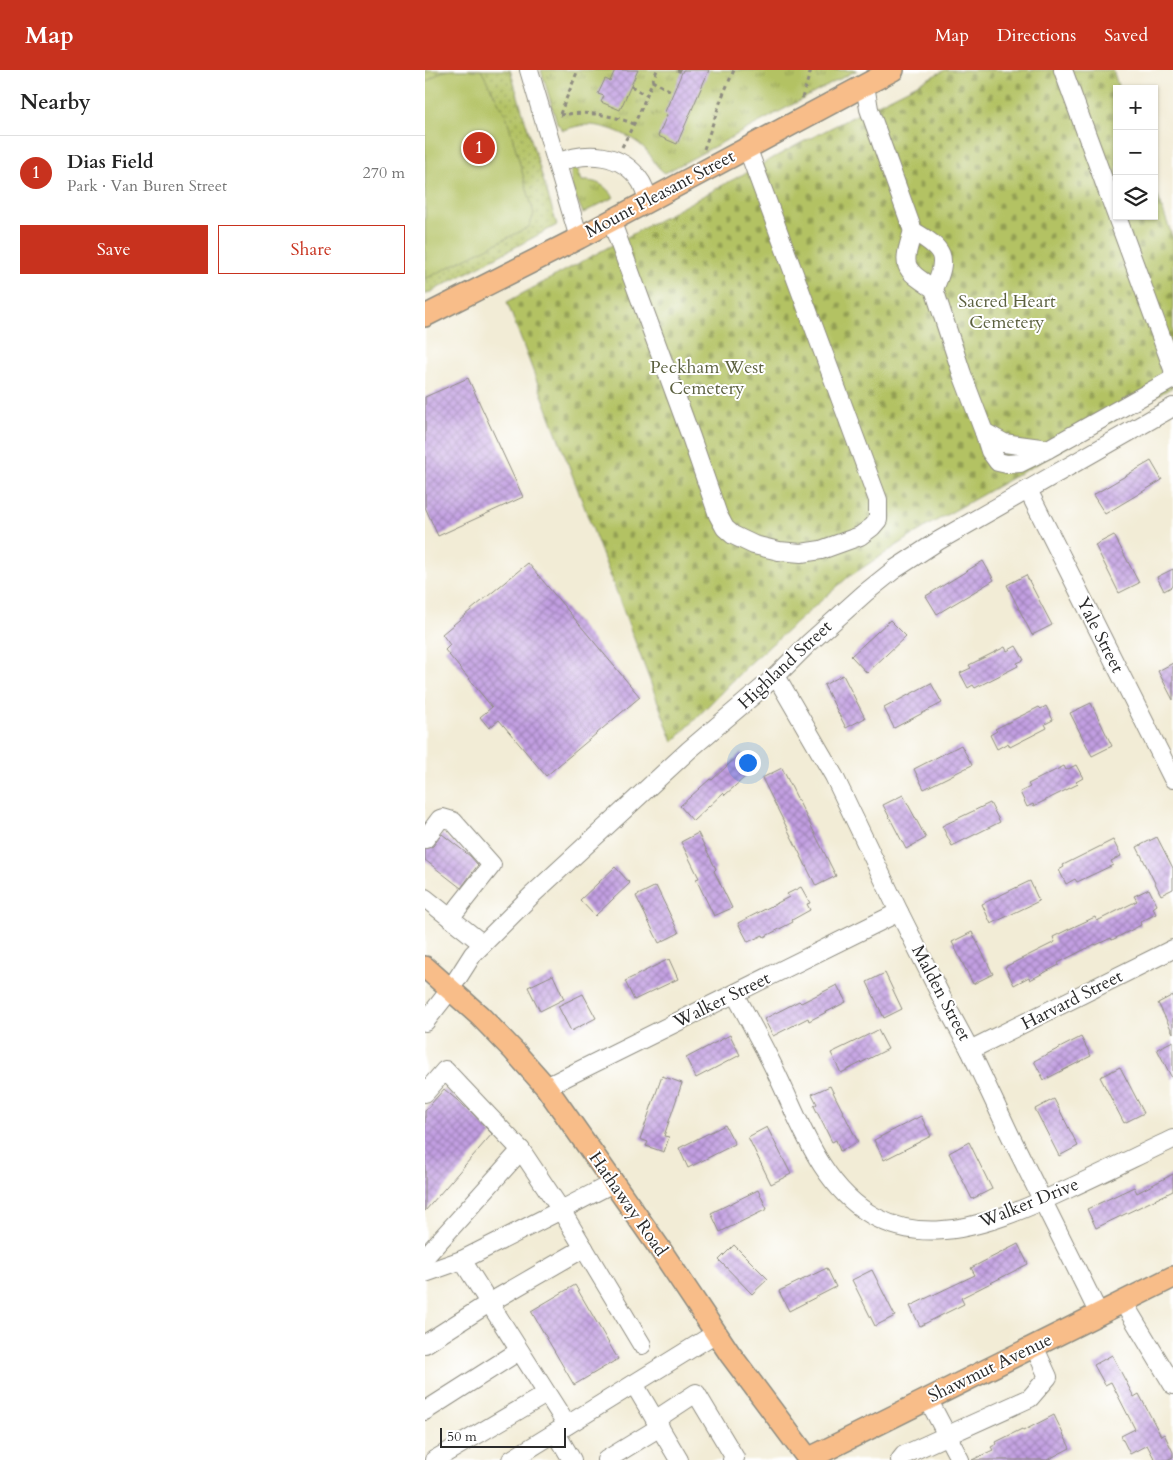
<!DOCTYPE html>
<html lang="en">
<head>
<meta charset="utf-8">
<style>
	body { margin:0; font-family:Cardo,serif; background:#f6f6f6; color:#222 }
	.controls { position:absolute; right:15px; top:15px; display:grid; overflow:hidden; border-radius:0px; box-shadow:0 1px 4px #0004 }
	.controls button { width:45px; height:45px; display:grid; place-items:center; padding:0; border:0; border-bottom:1px solid #e0e0e0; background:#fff; color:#222; font:25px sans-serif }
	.scale { position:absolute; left:15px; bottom:12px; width:126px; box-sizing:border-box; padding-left:5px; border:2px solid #2b2b2b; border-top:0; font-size:14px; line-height:18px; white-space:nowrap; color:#2b2b2b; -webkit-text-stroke:4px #fff; paint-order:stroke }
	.you { position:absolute; left:322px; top:692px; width:18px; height:18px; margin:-12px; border:4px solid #fff; border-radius:50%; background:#1a73e8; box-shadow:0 0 0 8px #1a73e833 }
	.badge { display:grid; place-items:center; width:32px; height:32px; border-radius:50%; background:#c8321e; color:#fff; font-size:16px; font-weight:700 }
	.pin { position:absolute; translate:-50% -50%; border:2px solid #fff; box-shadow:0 1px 5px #0006 }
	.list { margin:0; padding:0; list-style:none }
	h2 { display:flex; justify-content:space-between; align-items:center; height:65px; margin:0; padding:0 20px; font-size:21px }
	h2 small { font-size:16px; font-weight:400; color:#767676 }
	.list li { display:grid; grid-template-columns:32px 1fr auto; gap:15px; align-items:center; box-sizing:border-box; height:75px; padding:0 20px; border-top:1px solid #e0e0e0 }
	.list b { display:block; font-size:19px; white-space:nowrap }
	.list p { margin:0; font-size:16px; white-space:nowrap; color:#767676 }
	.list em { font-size:16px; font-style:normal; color:#767676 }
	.actions { display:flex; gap:10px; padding:15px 20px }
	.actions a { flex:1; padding:11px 0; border:1px solid #c8321e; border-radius:0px; text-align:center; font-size:18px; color:#c8321e }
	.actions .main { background:#c8321e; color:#fff }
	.icon { flex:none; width:28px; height:28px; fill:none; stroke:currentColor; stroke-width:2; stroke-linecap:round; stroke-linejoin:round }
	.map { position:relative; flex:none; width:748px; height:1390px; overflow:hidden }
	header { display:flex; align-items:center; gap:30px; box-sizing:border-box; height:70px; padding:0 25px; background:#c8321e; color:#fff }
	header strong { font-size:24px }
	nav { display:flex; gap:28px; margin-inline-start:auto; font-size:18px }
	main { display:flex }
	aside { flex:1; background:#fff }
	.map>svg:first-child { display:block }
</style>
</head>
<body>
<header>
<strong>Map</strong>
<nav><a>Map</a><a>Directions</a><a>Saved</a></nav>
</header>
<main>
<aside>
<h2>Nearby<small></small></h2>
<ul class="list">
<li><span class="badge">1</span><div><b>Dias Field</b><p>Park · Van Buren Street</p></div><em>270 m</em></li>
</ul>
<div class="actions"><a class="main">Save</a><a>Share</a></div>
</aside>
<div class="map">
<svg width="748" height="1390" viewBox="0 0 748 1390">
	<defs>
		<pattern id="grass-tufts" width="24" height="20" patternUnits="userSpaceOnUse" patternTransform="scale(1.25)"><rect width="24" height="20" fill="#b3c264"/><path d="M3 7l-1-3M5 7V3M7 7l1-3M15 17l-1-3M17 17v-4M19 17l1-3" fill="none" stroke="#929e53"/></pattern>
		<pattern id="cemetery-stones" width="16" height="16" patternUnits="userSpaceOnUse" patternTransform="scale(1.25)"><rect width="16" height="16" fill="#b3c264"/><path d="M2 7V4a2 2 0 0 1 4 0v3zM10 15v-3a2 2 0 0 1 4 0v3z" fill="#929e53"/></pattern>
		<pattern id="park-dots" width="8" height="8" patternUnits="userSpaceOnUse" patternTransform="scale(1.25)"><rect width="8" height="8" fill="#b3c264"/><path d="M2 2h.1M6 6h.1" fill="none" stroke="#929e53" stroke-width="1.8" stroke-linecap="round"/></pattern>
		<pattern id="building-cross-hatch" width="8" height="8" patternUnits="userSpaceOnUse" patternTransform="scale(1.25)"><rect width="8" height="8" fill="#c29fe2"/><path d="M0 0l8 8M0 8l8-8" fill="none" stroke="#9e82b7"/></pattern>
	</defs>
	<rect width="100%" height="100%" fill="#fff"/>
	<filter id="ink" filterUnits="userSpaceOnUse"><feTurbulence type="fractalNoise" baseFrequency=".02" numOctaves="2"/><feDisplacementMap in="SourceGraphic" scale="10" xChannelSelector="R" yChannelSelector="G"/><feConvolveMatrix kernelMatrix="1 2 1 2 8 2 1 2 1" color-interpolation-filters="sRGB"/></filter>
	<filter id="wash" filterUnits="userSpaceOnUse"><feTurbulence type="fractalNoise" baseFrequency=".0096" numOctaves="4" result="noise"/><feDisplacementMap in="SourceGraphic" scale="20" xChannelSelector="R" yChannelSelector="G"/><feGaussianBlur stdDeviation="1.12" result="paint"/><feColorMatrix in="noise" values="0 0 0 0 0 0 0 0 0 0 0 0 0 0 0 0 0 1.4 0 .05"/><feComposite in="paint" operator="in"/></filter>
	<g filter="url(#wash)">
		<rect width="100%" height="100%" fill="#f2ecd6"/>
		<g fill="url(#grass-tufts)" stroke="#6f7648">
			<path d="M116,0H432L240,103C230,97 228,87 220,79C206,65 181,55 162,55C154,55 146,58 138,60L132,53Z"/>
			<path d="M146,95L153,100L157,111C173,110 180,116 189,127L158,143L146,116Z"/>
		</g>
		<polygon fill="url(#cemetery-stones)" stroke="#6f7648" points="520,0 688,0 694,19 692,19 692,146 729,146 729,116 748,168 748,317 502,456 422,508 322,596 248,672 82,232 372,75"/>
		<polygon fill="url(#park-dots)" stroke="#6f7648" points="0,0 85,0 132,155 0,225"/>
		<polygon fill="#b3c264" stroke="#6f7648" points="26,0 56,0 82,48 109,144 104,157 0,209 0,13 16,2"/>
		<g id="blocks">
			<g fill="url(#building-cross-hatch)">
				<polygon points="190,0 213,0 195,40 176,32 179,26 173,24 180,9 185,11"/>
				<polygon points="258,0 284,0 252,74 233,66 242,45 239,44"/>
				<polygon points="43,308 98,427 13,466 0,437 0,327"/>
				<polygon points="726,391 737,410 680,444 668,425"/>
				<polygon points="689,465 714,513 694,523 670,475"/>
				<polygon points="558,491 569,510 512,544 501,526"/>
				<polygon points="103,493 215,627 121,706 74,650 64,658 55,647 67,637 20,580 25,575 17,564"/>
				<polygon points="748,499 748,516 739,521 732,507"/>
				<polygon points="601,505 627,555 607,565 582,515"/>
				<polygon points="465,550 481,566 442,603 426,586"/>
				<polygon points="591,576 599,590 592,593 593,596 550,618 548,615 543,618 535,603 546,598 544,595 580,577 582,581"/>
				<polygon points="748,593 748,630 733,601"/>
				<polygon points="418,605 440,648 421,658 399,615"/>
				<polygon points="506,613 517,633 469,658 459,638"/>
				<polygon points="666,633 687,676 667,686 645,643"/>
				<polygon points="621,636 628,650 620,654 622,658 585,677 583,673 572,679 565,665 572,661 570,659 614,637 616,639"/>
				<polygon points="536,675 547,695 499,719 489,699"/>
				<polygon points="316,683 330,698 300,725 298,723 268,751 255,736 285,709 287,710"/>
				<polygon points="651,695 658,708 651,712 653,714 609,736 608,734 602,737 595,722 605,717 603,714 639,696 641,700"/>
				<polygon points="357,698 411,806 391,816 337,708"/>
				<polygon points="478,725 501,768 481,779 458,735"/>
				<polygon points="565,733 575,752 527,776 517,756"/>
				<polygon points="273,763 291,799 289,801 307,838 289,846 271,809 274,808 256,772"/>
				<polygon points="17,764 45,786 53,795 36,818 0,790 0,779 8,776"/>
				<polygon points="732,767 748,798 748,819 736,825 712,777"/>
				<polygon points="688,770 696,786 686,791 688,795 652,812 650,809 641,814 634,800 639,797 638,795"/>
				<polygon points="190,797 205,813 170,846 155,830"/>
				<polygon points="605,811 614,831 566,854 557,834"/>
				<polygon points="231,816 254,863 234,873 211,826"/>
				<polygon points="376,817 385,833 382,834 385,840 367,850 368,852 339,867 338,865 323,872 313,853 364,827 362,824"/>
				<polygon points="724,819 732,835 728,838 731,844 715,852 716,855 687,870 686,868 671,875 670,874 633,893 634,895 605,910 604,907 589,915 580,897 630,872 628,867 642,860 670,847 672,851 712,831 709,826"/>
				<polygon points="547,862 568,904 548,914 527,872"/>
				<polygon points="244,889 253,909 209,930 200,911"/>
				<polygon points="460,903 477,939 459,948 442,912"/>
				<polygon points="128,905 139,929 115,941 103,917"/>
				<polygon points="412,915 421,932 384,951 383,948 348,966 339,949 374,931 376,933"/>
				<polygon points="158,924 171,948 146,961 133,936"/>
				<polygon points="748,925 748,963 733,933"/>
				<polygon points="453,960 463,979 416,1003 406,983"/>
				<polygon points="305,965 315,985 271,1008 261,988"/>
				<polygon points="656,967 666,986 619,1010 609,991"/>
				<polygon points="748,971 748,1010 732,979"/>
				<polygon points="695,997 719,1043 699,1053 675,1007"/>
				<polygon points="237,1006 257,1013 239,1066 244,1067 239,1082 221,1076 223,1072 215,1069"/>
				<polygon points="405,1016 433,1072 415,1081 411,1070 407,1072 389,1036 392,1034 387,1024"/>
				<polygon points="19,1019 45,1041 67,1064 0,1141 0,1041"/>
				<polygon points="629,1029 653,1076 634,1086 610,1039"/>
				<polygon points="496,1046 506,1066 459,1090 449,1070"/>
				<polygon points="300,1055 310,1074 263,1098 254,1078"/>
				<polygon points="342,1057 366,1104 346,1114 323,1067"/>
				<polygon points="544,1072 567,1119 547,1129 524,1083"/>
				<polygon points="748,1104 748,1121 671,1158 662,1139 709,1117 712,1123"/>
				<polygon points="333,1120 342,1139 295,1162 286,1143"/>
				<polygon points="593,1174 603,1194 536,1228 539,1234 495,1256 485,1236 550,1205 546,1198"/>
				<polygon points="309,1175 343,1209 327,1224 294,1190"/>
				<polygon points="402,1198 411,1217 364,1241 354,1221"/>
				<polygon points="447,1200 470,1246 450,1256 427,1210"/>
				<polygon points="150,1215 193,1289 149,1315 106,1241"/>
				<polygon points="687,1285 709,1327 714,1324 736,1366 739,1364 748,1382 748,1387 742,1390 730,1390 722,1375 705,1384 696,1366 710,1359 686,1312 680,1315 669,1295"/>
				<polygon points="629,1345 645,1378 622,1390 547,1390 568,1380 566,1377 572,1374 571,1372 597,1359 598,1361"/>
			</g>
		</g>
	</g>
	<g filter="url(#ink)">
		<use href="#blocks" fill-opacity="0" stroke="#8e8c80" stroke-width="1"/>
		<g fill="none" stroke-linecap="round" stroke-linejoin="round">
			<defs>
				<g id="minor">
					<polyline points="104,0 154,168"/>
					<polyline points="638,0 748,299"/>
					<polyline points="440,15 444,39 488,161"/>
					<path d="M132,93C161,81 197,82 216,112C219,117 221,124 224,130"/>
					<polyline points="186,150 266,367 293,445 300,458 308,465 329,475 354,481 376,483 396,480 435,466 447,457 453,450 453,430 322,77"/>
					<path d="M509,219C477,198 477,197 488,161C519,179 524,186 509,219L537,304L559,362"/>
					<polyline points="623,379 579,373 559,362 565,381 573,392 582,394 595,393 623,379 746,310 748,304"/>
					<polyline points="603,420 748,709"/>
					<polyline points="351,606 409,706 474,842 519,932 545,980 585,1065 674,1244"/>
					<polyline points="0,769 15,749 18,748 28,751 67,795 25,848"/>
					<polyline points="0,828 58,874"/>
					<path d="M310,924C322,946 334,968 345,990C363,1025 376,1063 397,1095C463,1197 556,1160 645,1118C680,1102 714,1085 748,1069"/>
					<polyline points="0,952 25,920 48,884 107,825 264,680 351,606 383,574 440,523 470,499 513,471 748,337"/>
					<polyline points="545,980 748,879"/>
					<polyline points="121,1017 474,842"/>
					<polyline points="0,1023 20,1000 96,1080"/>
					<polyline points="0,1187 96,1080 136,1140 188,1113"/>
					<polyline points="37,1190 142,1355"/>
					<polyline points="0,1203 37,1190 136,1140 217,1275"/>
					<polyline points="698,1232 748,1315"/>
					<polyline points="0,1274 64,1233 159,1178"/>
					<polyline points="209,1314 254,1390"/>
					<polyline points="503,1329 535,1390"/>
					<polyline points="0,1341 94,1281"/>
					<polyline points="230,1350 271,1323 310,1388 307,1390"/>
					<polyline points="131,1363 147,1390"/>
					<polyline points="9,1390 121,1324"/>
					<polyline points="86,1390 291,1263"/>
					<polyline points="181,1390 235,1357"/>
					<polyline points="475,1390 479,1385 605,1328 623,1307 609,1276"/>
				</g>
				<g id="major">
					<polyline points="0,246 154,168 468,0"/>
					<polyline points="0,897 55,946 89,981 121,1017 233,1176 305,1284 384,1390"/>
					<polyline points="383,1389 748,1207"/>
				</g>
			</defs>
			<use href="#minor" stroke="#8e8c80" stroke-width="20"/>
			<use href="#major" stroke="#8e8c80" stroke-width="24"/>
			<g stroke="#8e8c80" stroke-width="3" stroke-dasharray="4 4" stroke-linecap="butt">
				<polyline points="252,0 257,2"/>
				<polyline points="227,11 248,22"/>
				<polyline points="206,16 221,25"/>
				<polyline points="377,28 386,0"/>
				<polyline points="135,44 153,0"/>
				<path d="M135,45C160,41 185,44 209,54"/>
				<polyline points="197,77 214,44 232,0"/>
				<polyline points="279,79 297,27 309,0"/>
			</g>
			<use href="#minor" stroke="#fff" stroke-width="18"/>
			<use href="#major" stroke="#f8bd89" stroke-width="21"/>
		</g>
	</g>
	<g text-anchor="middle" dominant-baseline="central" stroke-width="4" stroke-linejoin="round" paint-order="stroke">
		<g font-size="18" fill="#2b2b2b" stroke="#fff">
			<text transform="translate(235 124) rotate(-28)">Mount Pleasant Street</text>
			<text transform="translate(675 565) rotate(63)">Yale Street</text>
			<text transform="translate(360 595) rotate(-43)">Highland Street</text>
			<text transform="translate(516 923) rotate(62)">Malden Street</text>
			<text transform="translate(297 930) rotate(-26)">Walker Street</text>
			<text transform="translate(647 930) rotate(-27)">Harvard Street</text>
			<text transform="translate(604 1133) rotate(-22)">Walker Drive</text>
			<text transform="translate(203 1134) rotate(55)">Hathaway Road</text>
			<text transform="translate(565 1298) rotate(-26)">Shawmut Avenue</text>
		</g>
		<g font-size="18" fill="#5b603f" stroke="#fff">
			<text x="582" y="231">Sacred Heart<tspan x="582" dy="21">Cemetery</tspan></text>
			<text x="282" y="297">Peckham West<tspan x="282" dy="21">Cemetery</tspan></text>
		</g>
	</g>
</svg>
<div class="controls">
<button>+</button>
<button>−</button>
<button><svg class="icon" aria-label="layers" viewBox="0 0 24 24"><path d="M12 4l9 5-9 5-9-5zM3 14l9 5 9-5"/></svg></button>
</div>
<div class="scale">50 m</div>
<div class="you"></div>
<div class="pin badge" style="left:54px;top:78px">1</div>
</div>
</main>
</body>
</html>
